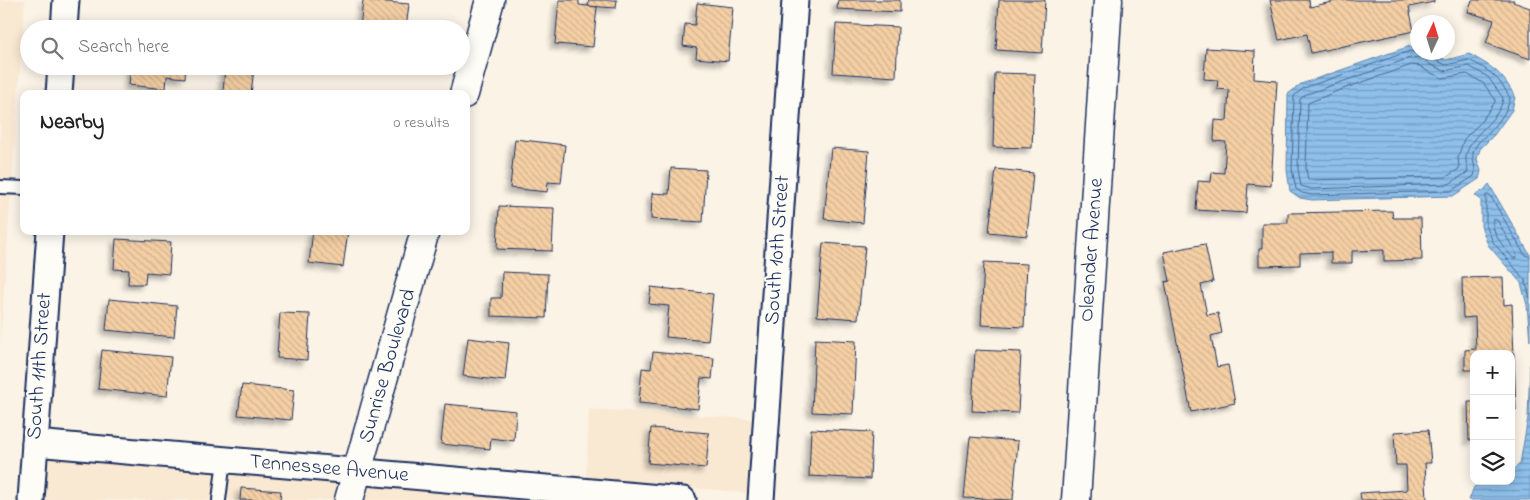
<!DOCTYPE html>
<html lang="en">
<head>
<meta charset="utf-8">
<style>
	body { margin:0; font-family:"Indie Flower",sans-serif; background:#f6f6f6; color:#222 }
	.controls { position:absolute; right:15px; bottom:15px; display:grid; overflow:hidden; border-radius:10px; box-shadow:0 2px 12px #0003 }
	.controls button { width:45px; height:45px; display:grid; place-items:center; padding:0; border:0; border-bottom:1px solid #e0e0e0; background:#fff; color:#222; font:25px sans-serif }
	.compass { position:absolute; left:1410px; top:15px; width:45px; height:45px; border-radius:50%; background:#fff; box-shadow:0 2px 12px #0003; rotate:4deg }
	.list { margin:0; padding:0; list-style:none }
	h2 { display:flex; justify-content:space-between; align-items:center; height:65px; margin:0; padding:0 20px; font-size:21px }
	h2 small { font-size:16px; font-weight:400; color:#767676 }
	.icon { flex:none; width:28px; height:28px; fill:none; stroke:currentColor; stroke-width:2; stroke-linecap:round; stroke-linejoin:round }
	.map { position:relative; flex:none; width:1530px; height:500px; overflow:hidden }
	.search { position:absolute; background:#fff; box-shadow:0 2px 12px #0003; left:20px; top:20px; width:450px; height:55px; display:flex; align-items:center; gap:12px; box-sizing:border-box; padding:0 18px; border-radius:28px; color:#767676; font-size:19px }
	.panel { position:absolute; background:#fff; box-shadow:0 2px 12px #0003; left:20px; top:90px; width:450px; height:145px; border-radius:10px }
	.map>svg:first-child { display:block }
</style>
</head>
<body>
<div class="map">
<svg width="1530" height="500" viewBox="0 0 1530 500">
	<defs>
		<pattern id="water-rules" width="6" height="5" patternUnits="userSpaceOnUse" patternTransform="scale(1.25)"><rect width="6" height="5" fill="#8ec0ea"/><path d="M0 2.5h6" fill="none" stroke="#739cc1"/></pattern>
		<pattern id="building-back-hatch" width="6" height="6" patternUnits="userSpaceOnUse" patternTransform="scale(1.25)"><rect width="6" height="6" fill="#f5cfa4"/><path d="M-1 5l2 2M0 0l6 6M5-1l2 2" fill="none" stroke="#d1b290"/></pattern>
		<filter id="shadow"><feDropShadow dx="-4.5" dy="4.5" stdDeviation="2.5" flood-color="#0004"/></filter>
	</defs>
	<rect width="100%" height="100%" fill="#fbf3e6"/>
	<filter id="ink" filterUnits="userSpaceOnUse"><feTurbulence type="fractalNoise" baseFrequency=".02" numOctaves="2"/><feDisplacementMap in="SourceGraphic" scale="10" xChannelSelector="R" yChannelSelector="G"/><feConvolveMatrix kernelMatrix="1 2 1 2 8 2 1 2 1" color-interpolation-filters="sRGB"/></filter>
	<g filter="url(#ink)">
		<g fill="#f9e8d2">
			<polygon points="0,0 25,0 0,344"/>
			<polygon points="589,409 755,419 750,493 586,478"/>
			<polygon points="45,457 343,482 337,500 43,500"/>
			<polygon points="366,484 541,500 361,500"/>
		</g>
		<g fill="url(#water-rules)" stroke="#6086b2">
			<path d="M1410,46L1417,47L1418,52L1431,53L1446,60L1469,54C1494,68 1502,72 1515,97L1512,110L1494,135L1480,149L1477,159L1481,171L1479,179L1453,196L1312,200L1300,198L1290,191L1287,170L1288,94L1301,84Z"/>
			<polygon points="1489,184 1530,255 1530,341 1527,305 1521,283 1488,245 1481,226 1481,200 1475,195 1484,190"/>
			<polygon points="1530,364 1530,500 1469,500 1474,487 1490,481 1511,481 1511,471 1520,464 1528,417"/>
		</g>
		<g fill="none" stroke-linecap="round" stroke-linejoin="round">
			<g stroke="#496996" stroke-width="1">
				<path d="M1418,52L1410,51L1304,88L1294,96L1292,169L1296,189L1302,193L1312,195L1451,191L1474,176C1478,166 1468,158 1476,146C1479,140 1486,136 1490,132C1499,122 1508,110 1510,98C1499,77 1489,70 1469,60L1446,65L1432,59L1430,52"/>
				<path d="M1423,57L1429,64L1444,71L1469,66L1488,77L1503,98C1500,122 1469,133 1466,157C1465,162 1468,167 1468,172L1449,184L1312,189L1301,186L1298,169L1300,99L1307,94L1410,58Z"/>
				<polygon points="1412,65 1420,66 1427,71 1442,78 1467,74 1483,83 1495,99 1495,102 1480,123 1464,139 1458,157 1459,169 1446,177 1308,180 1306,169 1308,103 1340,90"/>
				<path d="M1493,219L1497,220L1517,255L1516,258H1513C1505,248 1490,233 1493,219Z"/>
				<polyline points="1530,257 1524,254 1490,195 1486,195 1486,225 1493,242 1525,280 1530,298"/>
			</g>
		</g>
		<g fill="url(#building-back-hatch)" stroke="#1b2f5e" filter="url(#shadow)">
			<polygon points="363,0 409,4 406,29 360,29"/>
			<polygon points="559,0 579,0 579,5 597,7 593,47 555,44"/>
			<polygon points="589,0 617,0 616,8 588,6"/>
			<polygon points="838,0 900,0 900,12 837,9"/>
			<polygon points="999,0 1045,0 1042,53 996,50"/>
			<polygon points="1270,0 1309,0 1310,7 1340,0 1434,0 1434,2 1409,7 1414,31 1311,53 1307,34 1279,40"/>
			<polygon points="1472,0 1514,0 1513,2 1530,8 1530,59 1486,43 1494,20 1468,12"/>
			<polygon points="697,3 733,7 728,61 696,58 697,48 683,46 685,24 695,25"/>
			<polygon points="836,24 898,27 896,77 833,73"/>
			<polygon points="1206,48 1255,51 1254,79 1277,81 1271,186 1248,184 1246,213 1196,210 1198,181 1211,182 1212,172 1224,173 1226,142 1214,141 1215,120 1227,121 1229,90 1217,89 1218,80 1204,79"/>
			<polygon points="131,66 186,66 185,78 167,76 166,89 129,85"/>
			<polygon points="225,66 254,68 251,94 223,94"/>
			<polygon points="995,73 1035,74 1032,148 993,147"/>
			<polygon points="515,139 565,145 561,183 548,182 547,192 510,188"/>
			<polygon points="831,148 869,151 863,223 824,219"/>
			<polygon points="671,168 706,170 703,222 651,219 652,193 669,194"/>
			<polygon points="996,169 1033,173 1027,236 989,232"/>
			<polygon points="499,206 554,208 552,251 497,249"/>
			<polygon points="1392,211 1393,218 1421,218 1422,260 1384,261 1384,250 1352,251 1352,263 1331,263 1331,252 1300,253 1300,265 1259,266 1259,249 1262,249 1262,223 1288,223 1288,213"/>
			<polygon points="313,231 348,231 343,267 309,263"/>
			<polygon points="116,239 171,242 169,274 146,272 145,284 128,284 129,270 114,269"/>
			<polygon points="823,243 865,246 858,319 817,316"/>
			<polygon points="1205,244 1213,282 1201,285 1207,315 1218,313 1222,333 1211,336 1217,367 1228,365 1235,403 1191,412 1165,282 1170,281 1164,252"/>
			<polygon points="984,262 1027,264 1024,327 981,325"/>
			<polygon points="502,272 548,274 546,318 491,316 491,298 501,298"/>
			<polygon points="1503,277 1504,305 1512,304 1516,410 1511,410 1511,354 1474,354 1474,370 1465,370 1465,350 1476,349 1475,317 1463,318 1462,278"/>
			<polygon points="651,287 713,294 708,341 666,337 669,306 649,304"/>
			<polygon points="109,299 177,306 174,337 106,330"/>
			<polygon points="280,313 310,314 307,360 277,358"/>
			<polygon points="468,338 509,343 505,381 463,376"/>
			<polygon points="815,339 856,341 853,414 812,412"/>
			<polygon points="102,350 171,357 167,396 98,389"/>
			<polygon points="975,350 1021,352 1018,413 972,411"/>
			<polygon points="653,352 714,358 712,379 701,378 698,409 639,403 642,368 651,369"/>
			<polygon points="242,385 294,390 291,420 238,415"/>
			<polygon points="1468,402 1474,402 1474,440 1469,440"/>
			<polygon points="445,404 516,411 514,441 491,438 490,449 441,444"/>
			<polygon points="651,428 709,433 706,468 648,463"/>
			<polygon points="811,429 872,432 870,479 809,476"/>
			<polygon points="1428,430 1431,463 1425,463 1427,500 1361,500 1360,493 1407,490 1406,465 1396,465 1394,432"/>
			<polygon points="970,437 1018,441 1013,500 964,498"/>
			<polygon points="241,488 281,491 280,500 240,500"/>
		</g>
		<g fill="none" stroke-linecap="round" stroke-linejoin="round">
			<defs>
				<g id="service">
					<polyline points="0,187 24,188"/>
					<polyline points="219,500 224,460"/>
				</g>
				<g id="minor">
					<polyline points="64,29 66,0"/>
					<polyline points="59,94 61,66"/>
					<polyline points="35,443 683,500"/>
					<polyline points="31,500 50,231"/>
					<polyline points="761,500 795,0"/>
				</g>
				<g id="tertiary">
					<polyline points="464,94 490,0"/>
					<polyline points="349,500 425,231"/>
				</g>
				<polyline id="secondary" points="1076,500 1108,0"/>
			</defs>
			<use href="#service" stroke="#1b2f5e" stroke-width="16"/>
			<use href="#minor" stroke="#1b2f5e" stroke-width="29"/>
			<use href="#tertiary" stroke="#1b2f5e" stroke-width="31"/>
			<use href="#secondary" stroke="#1b2f5e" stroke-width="31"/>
			<use href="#service" stroke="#fdfcf7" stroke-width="12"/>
			<use href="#minor" stroke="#fdfcf7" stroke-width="25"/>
			<use href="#tertiary" stroke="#fdfcf7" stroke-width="28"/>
			<use href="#secondary" stroke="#fdfcf7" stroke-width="28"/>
		</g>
	</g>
	<g text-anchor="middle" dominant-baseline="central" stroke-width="4.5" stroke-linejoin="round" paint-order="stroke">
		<g font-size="21" fill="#1b2f5e" stroke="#fdfcf7">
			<text transform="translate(778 250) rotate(-86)">South 10th Street</text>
			<text transform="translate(1092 250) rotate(-86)">Oleander Avenue</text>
			<text transform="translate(40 366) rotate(-86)">South 11th Street</text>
			<text transform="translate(388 366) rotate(-74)">Sunrise Boulevard</text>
			<text transform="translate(329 469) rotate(5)">Tennessee Avenue</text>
		</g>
	</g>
</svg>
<div class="controls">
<button>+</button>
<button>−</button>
<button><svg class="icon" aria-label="layers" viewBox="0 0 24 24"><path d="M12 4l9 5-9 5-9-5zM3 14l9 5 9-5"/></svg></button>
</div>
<svg class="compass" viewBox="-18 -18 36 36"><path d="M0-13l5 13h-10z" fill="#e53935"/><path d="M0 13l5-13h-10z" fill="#767676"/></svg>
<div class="search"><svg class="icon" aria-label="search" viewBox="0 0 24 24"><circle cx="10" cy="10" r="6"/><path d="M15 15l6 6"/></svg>Search here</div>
<section class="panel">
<h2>Nearby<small>0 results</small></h2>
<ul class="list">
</ul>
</section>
</div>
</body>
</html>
